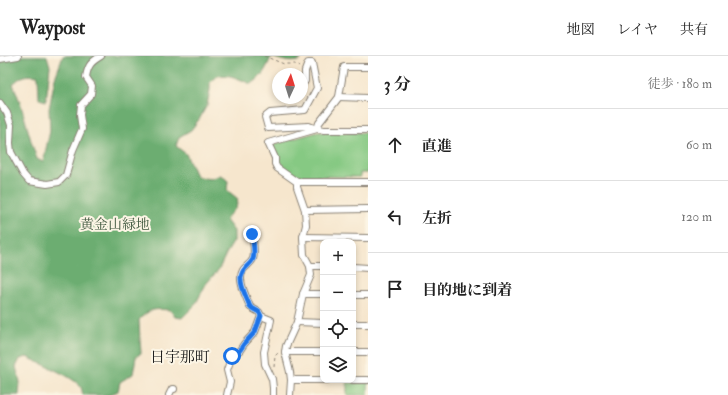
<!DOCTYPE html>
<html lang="ja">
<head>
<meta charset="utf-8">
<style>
	body { margin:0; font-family:"IM FELL Double Pica","Noto Serif JP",serif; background:#f2f2f2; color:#222 }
	.controls { position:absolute; right:12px; bottom:12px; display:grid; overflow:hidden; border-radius:8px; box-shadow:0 2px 6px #0003 }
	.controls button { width:36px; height:36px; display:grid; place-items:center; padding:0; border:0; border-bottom:1px solid #e0e0e0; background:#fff; color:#222; font:20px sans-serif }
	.compass { position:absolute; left:272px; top:12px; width:36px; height:36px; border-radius:50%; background:#fff; box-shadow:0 2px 6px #0003; rotate:4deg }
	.stop { position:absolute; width:12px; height:12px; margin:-9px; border:3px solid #1a73e8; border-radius:50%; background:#fff }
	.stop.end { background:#1a73e8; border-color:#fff; box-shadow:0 1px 4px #0008 }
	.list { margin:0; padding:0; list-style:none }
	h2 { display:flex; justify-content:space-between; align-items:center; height:52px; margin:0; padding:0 16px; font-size:17px }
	h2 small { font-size:13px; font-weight:400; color:#767676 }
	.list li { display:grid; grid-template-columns:26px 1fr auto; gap:12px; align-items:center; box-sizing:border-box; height:72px; padding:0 16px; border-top:1px solid #e0e0e0 }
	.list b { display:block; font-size:15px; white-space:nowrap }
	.list em { font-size:13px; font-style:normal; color:#767676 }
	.icon { flex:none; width:22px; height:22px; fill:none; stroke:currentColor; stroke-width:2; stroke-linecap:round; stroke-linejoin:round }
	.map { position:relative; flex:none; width:368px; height:339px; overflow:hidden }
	header { display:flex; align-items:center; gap:24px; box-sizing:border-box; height:56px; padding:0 20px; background:#fff; border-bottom:1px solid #e0e0e0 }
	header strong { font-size:19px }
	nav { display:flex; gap:22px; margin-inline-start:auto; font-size:14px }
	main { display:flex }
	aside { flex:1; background:#fff }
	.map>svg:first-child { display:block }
</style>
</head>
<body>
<header>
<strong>Waypost</strong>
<nav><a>地図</a><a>レイヤ</a><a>共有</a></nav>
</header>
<main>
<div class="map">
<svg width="368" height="339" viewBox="0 0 368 339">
	<rect width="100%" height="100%" fill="#fcf5e5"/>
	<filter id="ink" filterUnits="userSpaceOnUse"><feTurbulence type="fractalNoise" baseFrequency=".025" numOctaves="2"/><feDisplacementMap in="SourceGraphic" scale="8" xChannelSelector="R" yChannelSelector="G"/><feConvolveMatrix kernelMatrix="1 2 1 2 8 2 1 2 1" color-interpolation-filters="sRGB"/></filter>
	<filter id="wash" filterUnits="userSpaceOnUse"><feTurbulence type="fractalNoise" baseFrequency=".012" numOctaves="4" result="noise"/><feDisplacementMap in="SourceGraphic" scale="16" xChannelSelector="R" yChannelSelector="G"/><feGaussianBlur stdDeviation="0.9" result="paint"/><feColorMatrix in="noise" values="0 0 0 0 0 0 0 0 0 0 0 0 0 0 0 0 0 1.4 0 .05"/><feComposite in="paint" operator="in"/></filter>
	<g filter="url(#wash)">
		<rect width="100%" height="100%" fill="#f6e6cd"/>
		<g fill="#86c983" stroke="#517250">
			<polygon points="318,76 368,77 368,117 360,117 360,121 295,120 278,110 273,91 274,88"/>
			<rect x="347" y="327" width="21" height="12"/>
		</g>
		<path fill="#6cad71" stroke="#446446" d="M0,0H47L50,10L46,45L39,43L38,20C26,18 21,20 13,28C24,53 28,79 37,103L43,106L50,75L49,53L55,22L63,0H298L301,4C291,8 281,4 271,1C266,13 262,22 251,28C241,24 229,17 218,20C215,21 212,24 210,26V34L207,49L200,62L191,74L179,81L176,90L186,98L196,120L210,123L221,119L228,125L227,134L238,143L236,152L229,159L226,164L234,175V185L226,198L219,213L206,228L195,249L182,262L175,261L170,254C155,253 150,252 139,264L140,284L141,297L136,301L133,318L120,326L118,335L109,339H83C82,336 82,332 80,330C72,320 39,307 27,301L20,303L16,311L20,326L19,339H0Z"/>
	</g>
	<g filter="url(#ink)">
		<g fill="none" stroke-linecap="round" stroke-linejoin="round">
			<defs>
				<g id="minor">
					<polyline points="0,3 18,0"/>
					<polyline points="302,29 305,25 305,15 308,7 312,7 317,32 305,54 270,57 265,61 268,72 309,70 317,73 324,74 368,74"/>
					<polyline points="339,41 368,42"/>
					<path d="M0,47L7,57L11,69L10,87L11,96L23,118L29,125L47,128L59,126L66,119L73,94L82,73L80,59L81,49L91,38L92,30L86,21C88,9 91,6 101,0"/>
					<polyline points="297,126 368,126"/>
					<polyline points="305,154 368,153"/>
					<polyline points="303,181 368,182"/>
					<polyline points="310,210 323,210"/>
					<polyline points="353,211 368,212"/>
					<polyline points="303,238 323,238"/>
					<polyline points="353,239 368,239"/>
					<polyline points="261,260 271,264 264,296 265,308 272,323 273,332 273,339"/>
					<polyline points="297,266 323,267"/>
					<polyline points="353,268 368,268"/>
					<polyline points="285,296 323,296"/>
					<polyline points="353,296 368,296"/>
					<polyline points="291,324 327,324"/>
					<polyline points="353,324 368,324"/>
					<polyline points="169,339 172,333 174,333"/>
					<path d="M227,339L230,326L227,314L232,300L240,294L244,288L255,276L261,260L259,256L250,251C247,242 242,234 241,224C240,211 249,211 253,203C255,198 253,183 252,178"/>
					<polyline points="290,339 291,324 290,316 285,296 286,290 297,266 303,238 311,219 310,210 304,199 303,181 306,169 305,154 297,131 297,126 277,112 275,108 275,102 268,87 317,73 319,67 339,41 344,11 368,11"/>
				</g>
			</defs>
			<use href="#minor" stroke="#898174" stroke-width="8"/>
			<g stroke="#898174" stroke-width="1" stroke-dasharray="3 3" stroke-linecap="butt">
				<polyline points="264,0 284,8 295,8 299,11"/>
				<polyline points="274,311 275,300 278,297 279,295"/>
			</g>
			<use href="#minor" stroke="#fff" stroke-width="6"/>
		</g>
	</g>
	<g fill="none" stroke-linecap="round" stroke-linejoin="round" filter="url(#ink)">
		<path stroke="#1a73e8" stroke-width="5" d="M232,300L240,294L244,288L255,276L261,260L259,256L250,251C247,241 240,232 241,221C243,210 250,210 253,203C255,198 253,183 252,178"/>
	</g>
	<g text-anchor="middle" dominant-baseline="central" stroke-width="4" stroke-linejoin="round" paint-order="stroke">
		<g font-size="14" fill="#415940" stroke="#fcf5e5">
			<text x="115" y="168">黄金山緑地</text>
		</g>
		<g font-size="15" fill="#1c1c1c" stroke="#fcf5e5">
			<text x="180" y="301">日宇那町</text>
		</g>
	</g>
</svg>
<div class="controls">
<button>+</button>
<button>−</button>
<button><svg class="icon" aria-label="locate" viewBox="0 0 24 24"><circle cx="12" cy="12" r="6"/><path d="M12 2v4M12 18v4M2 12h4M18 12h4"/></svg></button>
<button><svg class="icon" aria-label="layers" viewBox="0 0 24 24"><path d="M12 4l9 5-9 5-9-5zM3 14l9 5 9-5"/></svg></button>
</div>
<svg class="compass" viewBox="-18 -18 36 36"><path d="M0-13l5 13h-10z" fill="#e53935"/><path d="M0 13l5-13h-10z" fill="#767676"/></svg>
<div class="stop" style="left:232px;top:300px"></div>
<div class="stop end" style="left:252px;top:178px"></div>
</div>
<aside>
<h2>3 分<small>徒歩 · 180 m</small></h2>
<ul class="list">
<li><svg class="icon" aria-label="ahead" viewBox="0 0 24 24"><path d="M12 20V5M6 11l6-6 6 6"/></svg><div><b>直進</b></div><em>60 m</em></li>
<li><svg class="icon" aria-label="left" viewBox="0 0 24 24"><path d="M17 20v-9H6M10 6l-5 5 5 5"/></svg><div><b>左折</b></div><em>120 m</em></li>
<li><svg class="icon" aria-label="arrive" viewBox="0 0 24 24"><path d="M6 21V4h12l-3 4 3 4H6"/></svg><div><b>目的地に到着</b></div></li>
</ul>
</aside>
</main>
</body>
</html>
